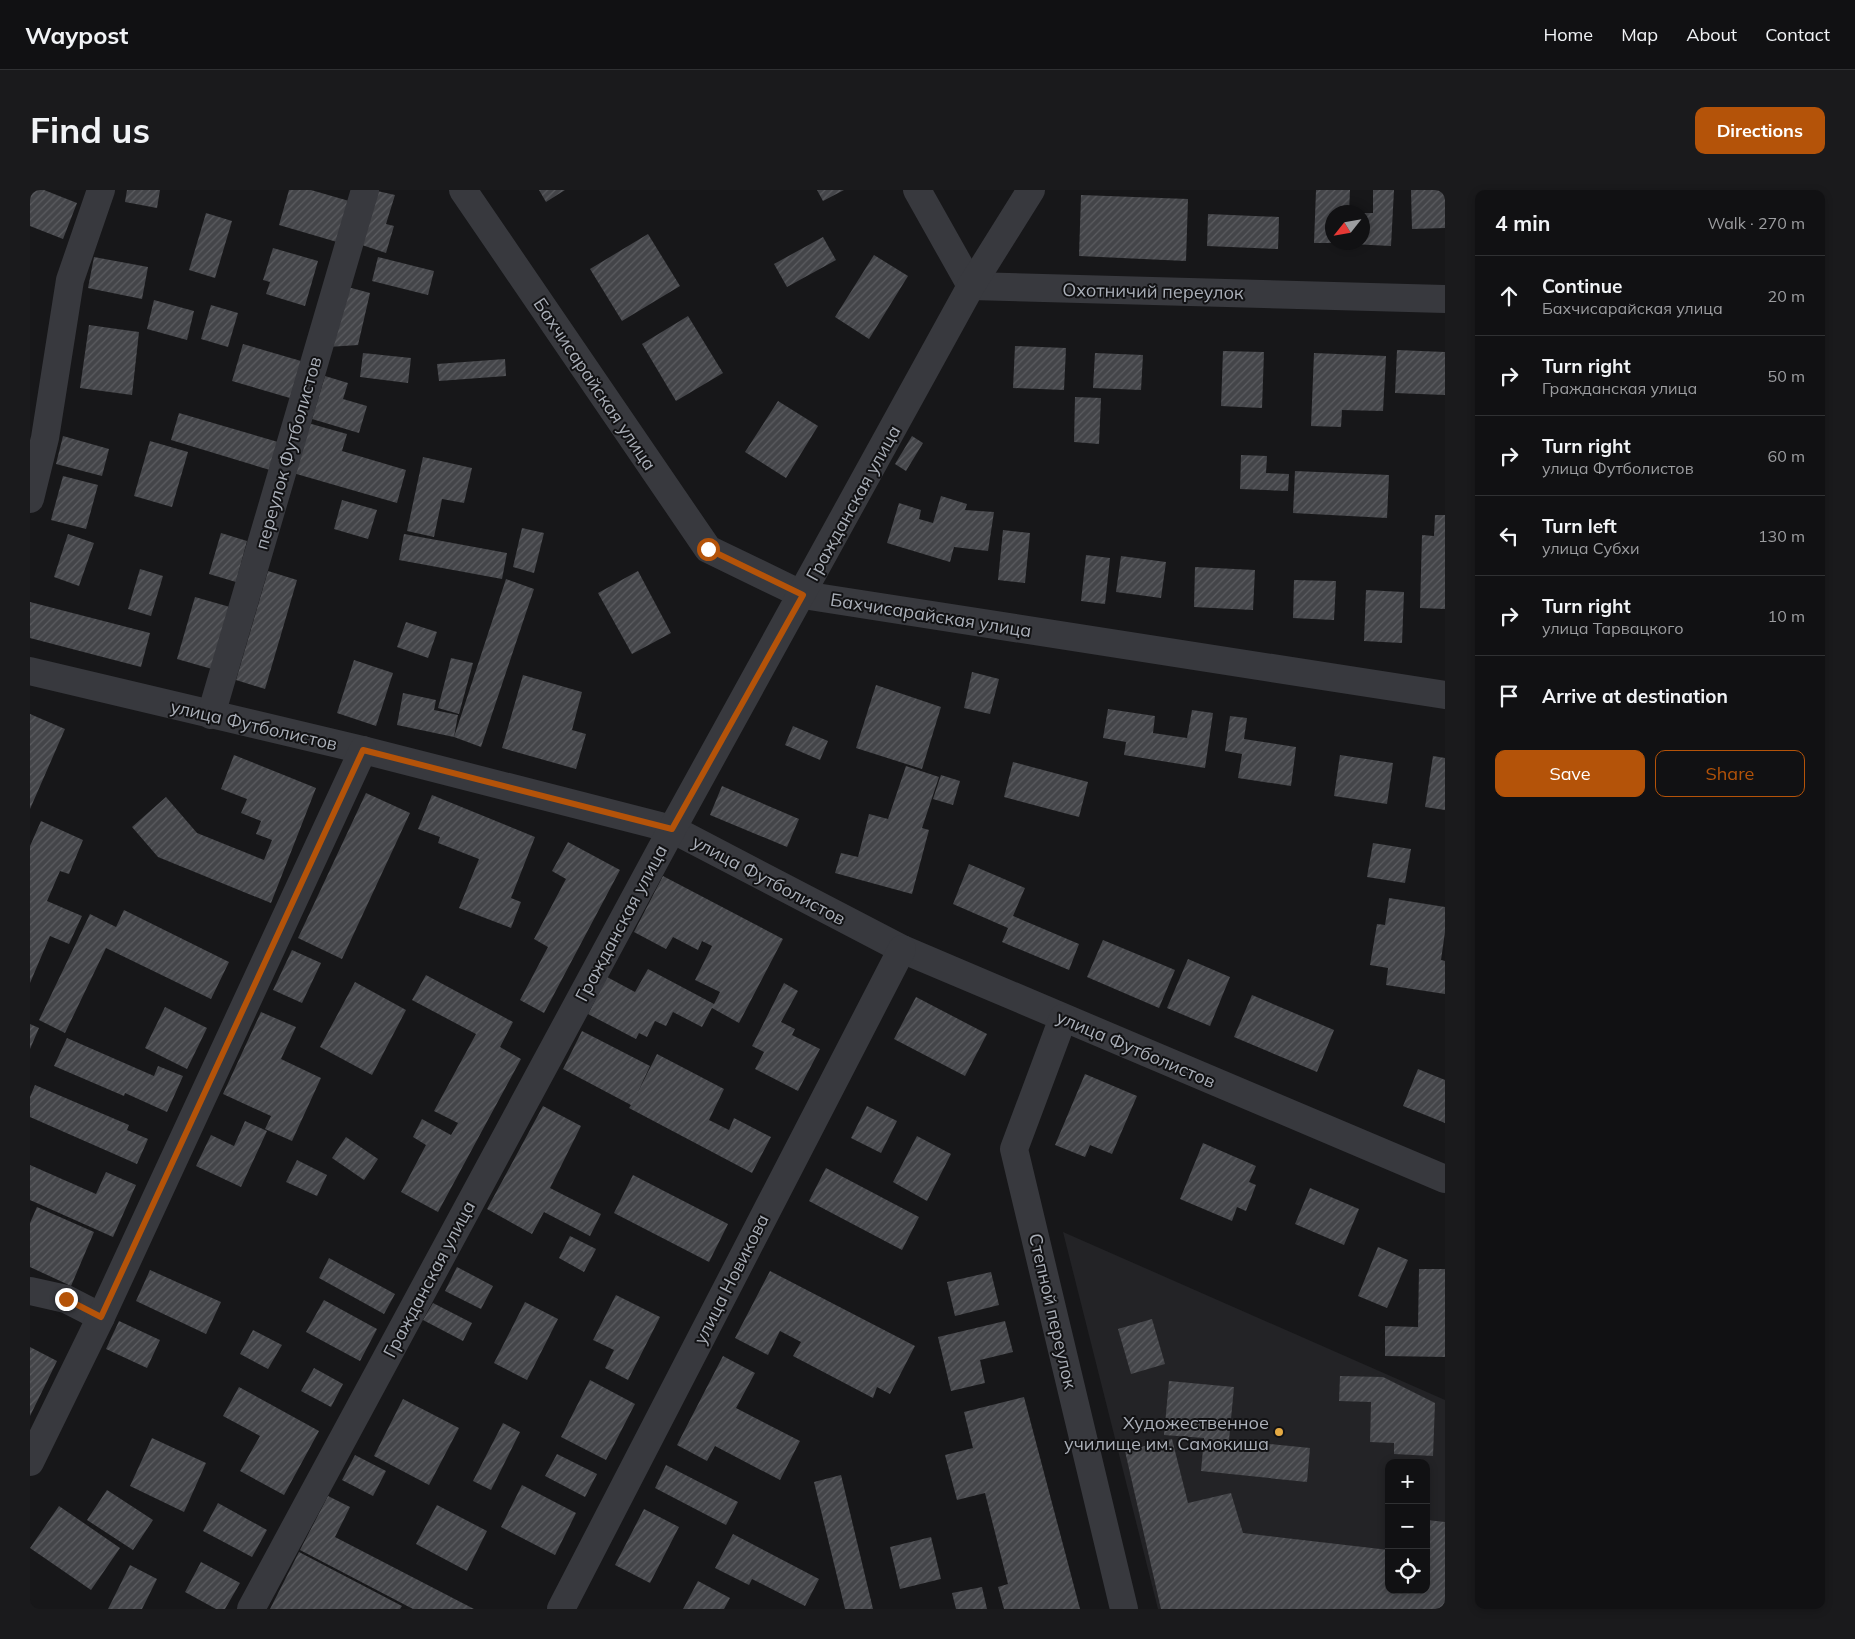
<!DOCTYPE html>
<html lang="en">
<head>
<meta charset="utf-8">
<style>
	body { margin:0; font-family:Mulish,sans-serif; background:#1a1a1c; color:#f1f3f6 }
	.controls { position:absolute; right:15px; bottom:15px; display:grid; overflow:hidden; border-radius:10px; box-shadow:0 2px 8px #0003 }
	.controls button { width:45px; height:45px; display:grid; place-items:center; padding:0; border:0; border-bottom:1px solid #303133; background:#111113; color:#f1f3f6; font:25px sans-serif }
	.compass { position:absolute; left:1295px; top:15px; width:45px; height:45px; border-radius:50%; background:#111113; box-shadow:0 2px 8px #0003; rotate:239deg }
	.stop { position:absolute; width:15px; height:15px; margin:-11px; border:4px solid #b45309; border-radius:50%; background:#fff }
	.stop.end { background:#b45309; border-color:#fff; box-shadow:0 1px 5px #0008 }
	.list { margin:0; padding:0; list-style:none }
	h2 { display:flex; justify-content:space-between; align-items:center; height:65px; margin:0; padding:0 20px; font-size:21px }
	h2 small { font-size:16px; font-weight:400; color:#9c9da0 }
	.list li { display:grid; grid-template-columns:32px 1fr auto; gap:15px; align-items:center; box-sizing:border-box; height:80px; padding:0 20px; border-top:1px solid #303133 }
	.list b { display:block; font-size:19px; white-space:nowrap }
	.list p { margin:0; font-size:16px; white-space:nowrap; color:#9c9da0 }
	.list em { font-size:16px; font-style:normal; color:#9c9da0 }
	.actions { display:flex; gap:10px; padding:15px 20px }
	.actions a { flex:1; padding:11px 0; border:1px solid #b45309; border-radius:10px; text-align:center; font-size:18px; color:#b45309 }
	.actions .main { background:#b45309; color:#fff }
	.icon { flex:none; width:28px; height:28px; fill:none; stroke:currentColor; stroke-width:2; stroke-linecap:round; stroke-linejoin:round }
	.map { position:relative; flex:none; width:1415px; height:1419px; overflow:hidden; border-radius:10px }
	header { display:flex; align-items:center; gap:30px; box-sizing:border-box; height:70px; padding:0 25px; background:#111113; border-bottom:1px solid #303133 }
	header strong { font-size:24px }
	nav { display:flex; gap:28px; margin-inline-start:auto; font-size:18px }
	.intro { display:flex; align-items:center; justify-content:space-between; box-sizing:border-box; height:120px; padding:0 30px }
	h1 { margin:0; font-size:35px }
	.button { padding:12px 22px; border-radius:10px; background:#b45309; color:#fff; font-size:18px; font-weight:700 }
	main { display:flex; gap:30px; padding:0 30px }
	aside { flex:1; background:#111113; border-radius:10px; box-shadow:0 2px 8px #0003 }
	.map>svg:first-child { display:block }
</style>
</head>
<body>
<header>
<strong>Waypost</strong>
<nav><a>Home</a><a>Map</a><a>About</a><a>Contact</a></nav>
</header>
<div class="intro"><h1>Find us</h1><a class="button">Directions</a></div>
<main>
<div class="map">
<svg width="1415" height="1419" viewBox="0 0 1415 1419">
	<defs>
		<pattern id="building-hatch" width="6" height="6" patternUnits="userSpaceOnUse" patternTransform="scale(1.25)"><rect width="6" height="6" fill="#444549"/><path d="M-1 1l2-2M0 6l6-6M5 7l2-2" fill="none" stroke="#5c5d61"/></pattern>
	</defs>
	<rect width="100%" height="100%" fill="#171719"/>
	<path fill="#232326" fill-rule="evenodd" d="M1033,1042L1415,1210V1419H1128ZM1359,1273H1396V1400H1359Z"/>
	<g fill="url(#building-hatch)">
		<polygon points="0,0 14,0 47,13 33,49 0,36"/>
		<polygon points="97,0 130,0 127,18 95,12"/>
		<polygon points="259,0 281,0 319,11 307,52 249,35"/>
		<polygon points="343,0 365,5 356,34 364,36 356,63 326,53"/>
		<polygon points="509,0 535,0 516,12"/>
		<polygon points="787,0 814,0 793,11"/>
		<polygon points="1286,0 1320,0 1319,22 1302,22 1302,53 1284,53"/>
		<polygon points="1343,0 1364,0 1361,56 1322,54 1332,52 1332,23 1343,23"/>
		<polygon points="1381,0 1415,0 1415,38 1382,39"/>
		<polygon points="1051,5 1158,9 1156,71 1049,66"/>
		<polygon points="176,23 202,31 185,88 159,80"/>
		<polygon points="1178,24 1249,27 1248,59 1177,56"/>
		<polygon points="618,44 650,96 592,131 560,79"/>
		<polygon points="793,47 806,70 757,97 744,74"/>
		<polygon points="243,58 288,71 275,116 236,104 240,92 233,90"/>
		<polygon points="844,65 878,86 839,149 805,127"/>
		<polygon points="64,67 118,77 112,109 58,98"/>
		<polygon points="348,67 404,81 398,105 342,91"/>
		<polygon points="314,96 340,103 328,155 298,157"/>
		<polygon points="124,110 164,121 157,150 117,139"/>
		<polygon points="181,115 208,123 198,157 171,149"/>
		<polygon points="658,126 693,183 646,211 612,154"/>
		<polygon points="59,135 109,142 102,205 50,198"/>
		<polygon points="213,154 271,171 260,208 202,191"/>
		<polygon points="985,156 1036,158 1034,200 983,198"/>
		<polygon points="1367,160 1415,162 1415,205 1365,203"/>
		<polygon points="1193,161 1234,162 1232,218 1191,216"/>
		<polygon points="333,163 381,168 378,193 330,187"/>
		<polygon points="1065,163 1113,165 1111,200 1063,198"/>
		<polygon points="1284,163 1356,166 1353,221 1312,220 1311,237 1281,236"/>
		<polygon points="475,169 476,186 409,191 407,174"/>
		<polygon points="295,186 318,193 313,209 337,216 329,243 282,229"/>
		<polygon points="1045,207 1071,208 1069,254 1044,252"/>
		<polygon points="748,211 788,236 756,288 715,262"/>
		<polygon points="149,223 248,252 240,280 141,250"/>
		<polygon points="278,233 317,244 312,261 376,280 367,313 263,283"/>
		<polygon points="33,246 79,259 72,286 26,274"/>
		<polygon points="882,246 893,253 876,281 865,274"/>
		<polygon points="120,251 158,262 142,317 104,306"/>
		<polygon points="1211,265 1237,266 1236,283 1259,284 1258,301 1210,299"/>
		<polygon points="393,267 442,278 434,313 412,309 404,347 377,341"/>
		<polygon points="1265,281 1359,285 1357,328 1263,323"/>
		<polygon points="33,286 68,295 56,339 21,330"/>
		<polygon points="911,306 937,314 935,320 964,322 958,361 924,357 920,372 857,353 869,313 891,320 889,329 903,333"/>
		<polygon points="312,310 347,320 338,349 304,339"/>
		<polygon points="1405,325 1415,325 1415,419 1390,418 1392,345 1404,346"/>
		<polygon points="492,338 514,343 504,383 483,377"/>
		<polygon points="973,340 1000,343 995,393 968,390"/>
		<polygon points="191,343 217,351 206,392 179,384"/>
		<polygon points="38,344 64,353 49,396 24,387"/>
		<polygon points="374,344 477,363 472,389 369,370"/>
		<polygon points="1056,365 1080,368 1075,414 1051,411"/>
		<polygon points="1091,366 1136,372 1131,408 1086,402"/>
		<polygon points="1165,377 1225,380 1223,420 1164,417"/>
		<polygon points="110,379 133,386 121,426 98,419"/>
		<polygon points="238,381 267,390 235,499 206,490"/>
		<polygon points="608,381 641,443 602,464 568,403"/>
		<polygon points="476,389 504,399 451,557 424,547 367,535 373,503 406,510 404,520 428,525 424,547"/>
		<polygon points="1264,390 1306,391 1304,430 1263,428"/>
		<polygon points="1336,400 1374,402 1372,453 1334,451"/>
		<polygon points="165,407 200,417 182,479 147,469"/>
		<polygon points="0,412 120,443 111,477 0,448"/>
		<polygon points="376,432 407,442 398,468 367,457"/>
		<polygon points="421,468 443,473 429,524 408,518"/>
		<polygon points="324,470 363,483 346,536 307,523"/>
		<polygon points="942,482 969,489 960,524 934,518"/>
		<polygon points="493,485 552,502 542,540 556,544 546,579 472,558"/>
		<polygon points="846,495 911,517 892,579 826,558"/>
		<polygon points="1078,519 1125,526 1123,543 1157,548 1162,520 1183,523 1175,578 1094,565 1096,552 1073,548"/>
		<polygon points="0,524 35,539 0,619"/>
		<polygon points="1200,526 1217,528 1214,549 1266,557 1261,596 1208,588 1212,564 1195,561"/>
		<polygon points="763,536 798,551 790,570 755,555"/>
		<polygon points="204,565 286,598 241,713 128,667 102,637 136,607 167,643 234,670 242,650 226,644 231,631 211,623 217,609 191,599"/>
		<polygon points="1310,565 1363,573 1357,614 1304,606"/>
		<polygon points="1403,566 1415,568 1415,620 1395,617"/>
		<polygon points="983,572 1058,592 1049,627 974,607"/>
		<polygon points="876,576 909,587 892,638 899,640 882,704 805,683 811,663 828,667 839,624 858,629"/>
		<polygon points="911,585 930,591 923,615 903,609"/>
		<polygon points="692,596 769,629 757,657 680,625"/>
		<polygon points="336,603 380,623 312,769 268,748"/>
		<polygon points="402,605 505,647 481,708 491,712 481,738 429,718 449,669 408,653 410,647 388,639"/>
		<polygon points="11,631 53,650 39,684 30,681 17,711 52,726 39,754 20,746 0,793 0,656"/>
		<polygon points="538,652 590,680 514,823 490,810 518,757 504,749 536,689 522,681"/>
		<polygon points="1343,653 1381,659 1375,693 1337,687"/>
		<polygon points="939,674 995,698 983,726 1049,754 1039,780 972,752 978,738 923,714"/>
		<polygon points="633,686 753,749 709,833 682,818 672,837 643,822 636,836 625,831 617,847 609,843 606,849 558,824 577,787 605,802 618,779 684,814 690,802 665,790 682,756 672,751 668,760 643,747 636,759 604,742"/>
		<polygon points="1359,708 1415,717 1415,742 1411,770 1415,771 1415,804 1356,795 1358,778 1340,775 1347,734 1355,735"/>
		<polygon points="94,720 199,772 181,809 76,758 35,843 9,830 60,724 86,737"/>
		<polygon points="1073,750 1145,780 1129,818 1057,787"/>
		<polygon points="262,760 291,773 272,813 243,800"/>
		<polygon points="1158,769 1200,787 1180,836 1137,818"/>
		<polygon points="396,785 483,832 470,857 491,869 408,1022 371,1002 396,955 383,947 392,929 421,945 428,933 404,921 446,844 382,810"/>
		<polygon points="325,792 376,820 342,885 290,857"/>
		<polygon points="754,793 768,801 751,832 765,839 762,845 790,859 768,901 725,879 734,862 722,856"/>
		<polygon points="1222,805 1304,840 1287,882 1204,847"/>
		<polygon points="886,807 957,844 935,886 864,849"/>
		<polygon points="135,817 177,838 157,879 115,858"/>
		<polygon points="231,822 266,837 251,869 291,888 262,951 235,939 241,926 193,904"/>
		<polygon points="0,834 9,838 0,859"/>
		<polygon points="552,841 620,876 606,906 627,864 694,899 679,930 699,940 704,928 741,947 722,983 599,918 601,915 533,879"/>
		<polygon points="37,848 124,886 128,876 153,886 137,922 95,903 94,906 24,876"/>
		<polygon points="1388,879 1415,890 1415,933 1373,916"/>
		<polygon points="1055,884 1107,906 1082,964 1060,955 1055,967 1025,955"/>
		<polygon points="5,895 99,935 97,940 118,949 107,974 0,927 0,907"/>
		<polygon points="513,916 551,936 520,998 571,1024 560,1046 514,1022 502,1044 457,1019"/>
		<polygon points="837,916 867,931 851,963 821,948"/>
		<polygon points="215,931 237,941 211,997 166,976 181,945 204,956"/>
		<polygon points="887,946 921,964 897,1011 863,992"/>
		<polygon points="316,947 348,969 334,990 302,968"/>
		<polygon points="1173,953 1226,976 1219,992 1226,995 1216,1021 1207,1017 1202,1031 1150,1009"/>
		<polygon points="267,970 297,985 287,1006 256,992"/>
		<polygon points="0,975 66,1004 76,982 106,995 83,1047 0,1010"/>
		<polygon points="796,978 889,1027 872,1060 779,1011"/>
		<polygon points="603,985 698,1034 679,1072 584,1023"/>
		<polygon points="1280,998 1329,1019 1314,1055 1265,1034"/>
		<polygon points="7,1017 64,1042 41,1096 0,1077 0,1033"/>
		<polygon points="540,1046 566,1059 554,1082 529,1068"/>
		<polygon points="1348,1057 1378,1070 1357,1118 1328,1106"/>
		<polygon points="299,1068 365,1104 354,1124 289,1088"/>
		<polygon points="427,1077 463,1096 451,1119 415,1101"/>
		<polygon points="1389,1079 1415,1079 1415,1167 1355,1166 1355,1136 1388,1137"/>
		<polygon points="120,1080 191,1112 176,1144 106,1111"/>
		<polygon points="740,1081 885,1156 860,1204 847,1197 843,1208 763,1166 771,1152 750,1141 738,1165 705,1148"/>
		<polygon points="961,1082 969,1115 925,1126 917,1092"/>
		<polygon points="586,1105 630,1127 598,1190 575,1178 584,1160 563,1150"/>
		<polygon points="294,1110 347,1139 330,1171 276,1142"/>
		<polygon points="495,1112 528,1129 497,1190 464,1173"/>
		<polygon points="403,1113 442,1133 433,1151 393,1130"/>
		<polygon points="1122,1129 1135,1174 1101,1184 1088,1139"/>
		<polygon points="89,1131 130,1150 117,1178 76,1159"/>
		<polygon points="975,1131 983,1162 950,1170 955,1193 921,1201 908,1147"/>
		<polygon points="223,1140 252,1155 238,1179 210,1164"/>
		<polygon points="0,1157 27,1171 0,1226"/>
		<polygon points="693,1166 725,1183 706,1218 770,1251 750,1290 685,1256 677,1271 647,1255"/>
		<polygon points="284,1178 313,1194 301,1217 271,1201"/>
		<polygon points="1310,1186 1353,1187 1405,1213 1403,1266 1364,1264 1364,1253 1340,1252 1341,1212 1309,1211"/>
		<polygon points="560,1190 605,1214 576,1270 531,1247"/>
		<polygon points="1139,1191 1204,1197 1199,1250 1280,1258 1277,1292 1171,1281 1174,1248 1134,1245"/>
		<polygon points="209,1197 289,1241 254,1305 210,1281 230,1246 193,1226"/>
		<polygon points="994,1207 1050,1419 974,1419 968,1397 978,1394 955,1303 927,1310 915,1265 943,1258 934,1222"/>
		<polygon points="373,1209 429,1238 399,1295 344,1266"/>
		<polygon points="473,1233 490,1242 461,1300 443,1291"/>
		<polygon points="122,1248 176,1273 154,1322 100,1296"/>
		<polygon points="1142,1249 1158,1313 1201,1303 1213,1343 1359,1360 1359,1400 1396,1400 1397,1330 1415,1332 1415,1419 1131,1419 1095,1261"/>
		<polygon points="527,1264 567,1284 555,1307 515,1286"/>
		<polygon points="325,1265 356,1281 343,1306 312,1290"/>
		<polygon points="636,1275 708,1312 696,1335 625,1298"/>
		<polygon points="811,1285 843,1419 815,1419 784,1292"/>
		<polygon points="492,1295 546,1323 525,1365 471,1337"/>
		<polygon points="77,1300 123,1330 103,1360 57,1330"/>
		<polygon points="298,1306 320,1317 305,1347 444,1419 383,1419 270,1360"/>
		<polygon points="188,1313 237,1340 222,1367 173,1341"/>
		<polygon points="407,1315 457,1341 437,1381 386,1354"/>
		<polygon points="29,1316 90,1358 61,1400 0,1358"/>
		<polygon points="614,1319 649,1337 620,1393 585,1375"/>
		<polygon points="703,1344 789,1389 775,1416 722,1389 719,1395 685,1378"/>
		<polygon points="901,1347 911,1389 870,1399 860,1357"/>
		<polygon points="269,1362 372,1416 370,1419 240,1419"/>
		<polygon points="171,1372 210,1393 195,1419 186,1419 155,1402"/>
		<polygon points="100,1375 127,1389 112,1419 78,1419"/>
		<polygon points="668,1391 700,1408 694,1419 653,1419"/>
		<polygon points="952,1397 957,1419 926,1419 922,1403"/>
	</g>
	<g fill="none" stroke-linecap="round" stroke-linejoin="round">
		<g stroke="#38393e" stroke-width="28">
			<polyline points="433,0 678,359 773,405 1415,505"/>
			<polyline points="887,0 941,96 1415,109"/>
			<polyline points="0,309 15,248 40,90 71,0"/>
			<polyline points="0,481 333,560 642,639 872,759 1415,989"/>
			<polyline points="181,525 335,0"/>
			<polyline points="1033,828 984,959 1094,1419"/>
			<polyline points="0,1101 36,1109 71,1127"/>
			<polyline points="0,1272 71,1127 333,560"/>
			<polyline points="221,1419 642,639 941,96 1001,0"/>
			<polyline points="531,1419 872,759"/>
		</g>
	</g>
	<g fill="none" stroke-linecap="round" stroke-linejoin="round">
		<polyline stroke="#b45309" stroke-width="6" points="36,1109 71,1127 333,560 642,639 773,405 678,359"/>
	</g>
	<circle fill="#e5aa43" stroke="#121214" stroke-width="2" cx="1249" cy="1242" r="5"/>
	<g text-anchor="middle" dominant-baseline="central" stroke-width="4" stroke-linejoin="round" paint-order="stroke">
		<g font-size="18" fill="#aaafb8" stroke="#121214">
			<text transform="translate(1123 101) rotate(1)">Охотничий переулок</text>
			<text transform="translate(565 194) rotate(56)">Бахчисарайская улица</text>
			<text transform="translate(258 263) rotate(-74)">переулок Футболистов</text>
			<text transform="translate(823 313) rotate(-61)">Гражданская улица</text>
			<text transform="translate(901 425) rotate(9)">Бахчисарайская улица</text>
			<text transform="translate(224 535) rotate(13)">улица Футболистов</text>
			<text transform="translate(739 690) rotate(28)">улица Футболистов</text>
			<text transform="translate(591 733) rotate(-62)">Гражданская улица</text>
			<text transform="translate(1106 859) rotate(23)">улица Футболистов</text>
			<text transform="translate(399 1089) rotate(-62)">Гражданская улица</text>
			<text transform="translate(701 1089) rotate(-63)">улица Новикова</text>
			<text transform="translate(1023 1121) rotate(77)">Степной переулок</text>
		</g>
		<g font-size="18" fill="#aaafb8" stroke="#121214" text-anchor="end">
			<text x="1239" y="1232">Художественное<tspan x="1239" dy="21">училище им. Самокиша</tspan></text>
		</g>
	</g>
</svg>
<div class="controls">
<button>+</button>
<button>−</button>
<button><svg class="icon" aria-label="locate" viewBox="0 0 24 24"><circle cx="12" cy="12" r="6"/><path d="M12 2v4M12 18v4M2 12h4M18 12h4"/></svg></button>
</div>
<svg class="compass" viewBox="-18 -18 36 36"><path d="M0-13l5 13h-10z" fill="#e53935"/><path d="M0 13l5-13h-10z" fill="#9c9da0"/></svg>
<div class="stop" style="left:678px;top:359px"></div>
<div class="stop end" style="left:36px;top:1109px"></div>
</div>
<aside>
<h2>4 min<small>Walk · 270 m</small></h2>
<ul class="list">
<li><svg class="icon" aria-label="ahead" viewBox="0 0 24 24"><path d="M12 20V5M6 11l6-6 6 6"/></svg><div><b>Continue</b><p>Бахчисарайская улица</p></div><em>20 m</em></li>
<li><svg class="icon" aria-label="right" viewBox="0 0 24 24"><path d="M7 20v-9h11M14 6l5 5-5 5"/></svg><div><b>Turn right</b><p>Гражданская улица</p></div><em>50 m</em></li>
<li><svg class="icon" aria-label="right" viewBox="0 0 24 24"><path d="M7 20v-9h11M14 6l5 5-5 5"/></svg><div><b>Turn right</b><p>улица Футболистов</p></div><em>60 m</em></li>
<li><svg class="icon" aria-label="left" viewBox="0 0 24 24"><path d="M17 20v-9H6M10 6l-5 5 5 5"/></svg><div><b>Turn left</b><p>улица Субхи</p></div><em>130 m</em></li>
<li><svg class="icon" aria-label="right" viewBox="0 0 24 24"><path d="M7 20v-9h11M14 6l5 5-5 5"/></svg><div><b>Turn right</b><p>улица Тарвацкого</p></div><em>10 m</em></li>
<li><svg class="icon" aria-label="arrive" viewBox="0 0 24 24"><path d="M6 21V4h12l-3 4 3 4H6"/></svg><div><b>Arrive at destination</b></div></li>
</ul>
<div class="actions"><a class="main">Save</a><a>Share</a></div>
</aside>
</main>
</body>
</html>
